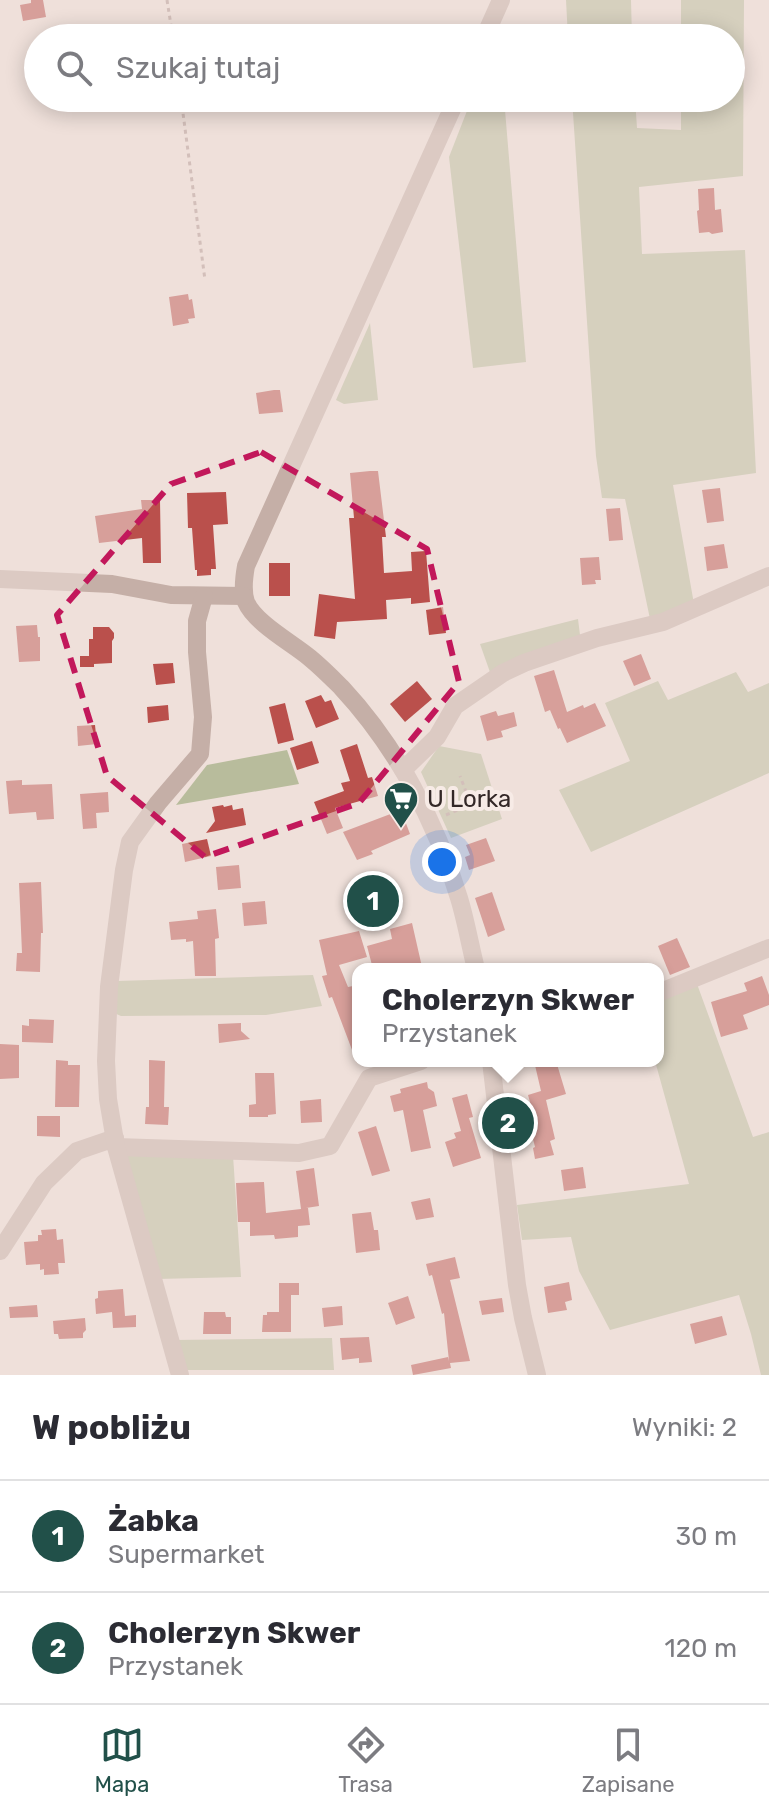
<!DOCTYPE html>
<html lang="pl">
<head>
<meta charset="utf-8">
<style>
	body { margin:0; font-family:Rubik,sans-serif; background:#f7f7f7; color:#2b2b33 }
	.you { position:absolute; left:442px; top:862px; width:28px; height:28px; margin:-20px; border:6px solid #fff; border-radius:50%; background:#1a73e8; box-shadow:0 0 0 12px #1a73e833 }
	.badge { display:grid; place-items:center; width:52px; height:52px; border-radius:50%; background:#215049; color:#fff; font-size:26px; font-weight:700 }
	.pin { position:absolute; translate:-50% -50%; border:4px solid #fff; box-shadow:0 2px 8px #0006 }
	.popup { position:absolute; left:352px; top:963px; width:312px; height:104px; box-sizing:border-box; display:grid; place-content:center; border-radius:16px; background:#fff; filter:drop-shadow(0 2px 6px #0005); font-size:26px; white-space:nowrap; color:#7c7c81 }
	.popup b { font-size:30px; color:#2b2b33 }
	.popup::after { content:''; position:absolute; left:50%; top:100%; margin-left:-16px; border:16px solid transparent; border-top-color:#fff }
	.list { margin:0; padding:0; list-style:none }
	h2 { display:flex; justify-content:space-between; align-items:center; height:104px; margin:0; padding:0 32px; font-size:34px }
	h2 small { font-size:26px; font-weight:400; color:#7c7c81 }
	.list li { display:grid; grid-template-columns:52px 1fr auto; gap:24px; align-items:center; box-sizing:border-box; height:112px; padding:0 32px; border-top:2px solid #e1e1e2 }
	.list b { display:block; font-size:30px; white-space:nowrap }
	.list p { margin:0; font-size:26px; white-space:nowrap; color:#7c7c81 }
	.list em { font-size:26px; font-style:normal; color:#7c7c81 }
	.icon { flex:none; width:44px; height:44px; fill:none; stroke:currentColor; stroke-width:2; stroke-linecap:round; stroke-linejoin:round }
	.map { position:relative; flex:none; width:769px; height:1375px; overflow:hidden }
	.search { position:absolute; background:#fff; box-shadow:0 4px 20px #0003; left:24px; right:24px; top:24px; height:88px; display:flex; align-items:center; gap:20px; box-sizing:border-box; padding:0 28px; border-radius:44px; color:#7c7c81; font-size:30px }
	.sheet { height:328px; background:#fff }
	nav { display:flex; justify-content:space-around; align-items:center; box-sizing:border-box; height:112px; border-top:2px solid #e1e1e2; background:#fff; font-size:22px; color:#7c7c81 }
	nav a { display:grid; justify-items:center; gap:4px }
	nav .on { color:#215049 }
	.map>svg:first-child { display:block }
</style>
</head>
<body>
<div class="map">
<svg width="769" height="1375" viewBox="0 0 769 1375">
	<rect width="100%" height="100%" fill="#efe0da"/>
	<g fill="#b8bc9c">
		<polygon points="566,0 631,0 632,38 568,38"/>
		<polygon points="681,0 744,0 743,176 639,187 642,254 745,250 756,473 673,485 694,604 650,619 625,499 602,498 596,456 572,98 635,98 637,128 681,130 681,98 731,98 731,38 681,38"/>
		<polygon points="472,98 504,98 526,362 473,368 449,157"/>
		<polygon points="370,323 378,400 344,404 336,400"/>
		<polygon points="578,619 580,635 491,675 480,644"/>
		<polygon points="736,672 748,692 769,683 769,773 591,852 559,790 630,761 605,703 658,681 668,700"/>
		<polygon points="439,746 481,754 502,819 451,838 421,772"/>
		<polygon points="287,750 299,784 176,805 207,765"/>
		<polygon points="313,975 322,1006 266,1015 121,1016 114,1013 117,981"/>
		<polygon points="697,984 753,1137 769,1132 769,1375 761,1375 751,1334 739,1295 610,1330 579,1271 571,1237 522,1240 517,1205 689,1184 655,1061 658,1061 658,1000"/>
		<polygon points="129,1152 233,1155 241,1277 157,1279 126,1159"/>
		<polygon points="332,1338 334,1370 183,1370 174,1340"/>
	</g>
	<g fill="#ba504c">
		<polygon points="31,0 43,0 46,17 23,21 20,5 31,3"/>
		<polygon points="714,188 715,210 721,209 723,232 712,234 709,232 699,233 697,211 699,210 698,189"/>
		<polygon points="188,294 189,300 192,299 195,318 188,319 189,323 173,326 169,297"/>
		<polygon points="274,390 280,390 283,412 259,414 256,393"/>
		<polygon points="370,471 378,471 386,537 382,537 384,573 412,571 411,552 426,551 430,602 411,604 411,598 386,600 387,619 337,622 335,639 314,636 319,594 355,599 349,518 354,518 350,473"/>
		<polygon points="720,488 724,521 707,523 702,490"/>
		<polygon points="226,492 228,524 213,525 216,569 211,569 211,575 197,576 197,570 195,570 192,528 188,528 187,493"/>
		<polygon points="141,500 160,500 161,563 143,563 142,538 99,543 95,516 142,509"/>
		<polygon points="620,508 623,540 609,541 606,509"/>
		<polygon points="724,544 728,568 707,571 704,547"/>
		<polygon points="599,557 601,580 595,580 596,584 582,585 580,558"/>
		<rect x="269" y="563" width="21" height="33"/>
		<polygon points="443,607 446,633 429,635 426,610"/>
		<polygon points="37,625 38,637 40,637 40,661 19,662 16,626"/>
		<polygon points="93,627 109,627 114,633 114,638 112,641 112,663 94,664 94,667 80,667 80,656 89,656 89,639 93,639"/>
		<polygon points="641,654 651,679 634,686 623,661"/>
		<polygon points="173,663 175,683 156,685 153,664"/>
		<polygon points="554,670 567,712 583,705 584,708 595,703 606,726 567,743 560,728 558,729 550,710 545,712 534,676"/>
		<polygon points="417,681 432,699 405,722 390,704"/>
		<polygon points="321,695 325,702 331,700 339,719 316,728 305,701"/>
		<polygon points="285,703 294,740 278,744 269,707"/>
		<polygon points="168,705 169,720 148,723 147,707"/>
		<polygon points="496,711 498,716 514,712 517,726 501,731 503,737 487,741 480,716"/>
		<polygon points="95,725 97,744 78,746 77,726"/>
		<polygon points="312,741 319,763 297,770 290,748"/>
		<polygon points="357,744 368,778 372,777 378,796 335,808 343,828 327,834 314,802 344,791 341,783 350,781 340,750"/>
		<polygon points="22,780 22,785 52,784 54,819 37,820 36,812 9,814 6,781"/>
		<polygon points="108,792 109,812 96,813 97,828 83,829 80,794"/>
		<polygon points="223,805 224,807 232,805 233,810 243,808 246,825 206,833 215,821 212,807"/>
		<polygon points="401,810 410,834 371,851 373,854 357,860 343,832"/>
		<polygon points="486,838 495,861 469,870 465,857 470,855 466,845"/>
		<polygon points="207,839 211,856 185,862 182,844"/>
		<polygon points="239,865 241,888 218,890 216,867"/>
		<polygon points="41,882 43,933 41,933 40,972 16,971 17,953 22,953 19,883"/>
		<polygon points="396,890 399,905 350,912 348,897"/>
		<polygon points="492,892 505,930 488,937 475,898"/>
		<polygon points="265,901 267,924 244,926 242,903"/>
		<polygon points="216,909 219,938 215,939 216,976 195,976 193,941 186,942 186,939 171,940 169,922 198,919 197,911"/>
		<polygon points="412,923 422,967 412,969 373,969 367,946 392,939 390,929"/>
		<polygon points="359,931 367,957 339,965 348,987 358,985 357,1063 332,997 329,998 322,976 327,975 319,940"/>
		<polygon points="677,938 690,967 670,975 658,946"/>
		<polygon points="762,976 769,995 769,1005 743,1015 748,1029 721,1037 711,1002 747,991 744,983"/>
		<polygon points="29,1019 54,1020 53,1043 22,1042 22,1025 29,1026"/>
		<polygon points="241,1023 241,1031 250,1039 219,1043 218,1024"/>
		<polygon points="0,1044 19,1045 19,1078 0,1079"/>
		<polygon points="56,1060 68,1061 68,1065 80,1065 79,1107 55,1107"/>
		<polygon points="149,1060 165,1061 164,1107 169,1107 168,1125 145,1124 146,1107 149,1107"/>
		<polygon points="534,1061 556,1061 566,1094 546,1100 555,1139 550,1141 554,1155 535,1159 533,1148 535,1147 527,1115 533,1113 528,1095 541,1091"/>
		<polygon points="255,1073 274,1073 276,1114 268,1115 268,1117 249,1117 249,1105 256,1104"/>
		<polygon points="427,1082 428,1088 434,1092 437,1106 423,1110 431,1148 411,1152 403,1110 394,1112 390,1096 401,1093 400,1089"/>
		<polygon points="467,1094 473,1117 469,1118 481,1158 453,1167 445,1142 456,1138 454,1133 461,1131 452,1098"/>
		<polygon points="321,1099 322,1122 301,1123 300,1101"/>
		<polygon points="37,1116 60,1116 60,1137 37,1136"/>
		<polygon points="376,1126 390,1171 372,1176 358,1132"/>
		<polygon points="583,1167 586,1188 564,1191 561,1170"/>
		<polygon points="314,1168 319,1206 306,1208 308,1208 310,1225 298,1226 298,1237 275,1239 274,1235 250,1236 250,1222 238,1222 236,1183 264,1182 266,1213 301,1209 296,1171"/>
		<polygon points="430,1198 434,1217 416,1220 411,1202"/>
		<polygon points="371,1212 374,1230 378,1230 380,1250 356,1253 352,1214"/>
		<polygon points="56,1229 57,1240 63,1239 65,1263 58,1263 59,1274 44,1275 44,1269 40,1270 40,1264 26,1265 24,1242 38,1241 38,1235 42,1235 41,1230"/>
		<polygon points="455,1257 460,1278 450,1280 470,1361 450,1363 451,1368 413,1375 411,1365 448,1357 449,1361 444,1313 442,1314 432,1275 429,1276 426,1264"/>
		<polygon points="569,1282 572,1300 565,1302 567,1310 548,1313 544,1287"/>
		<polygon points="279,1283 299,1283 299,1295 291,1295 291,1332 262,1332 263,1315 267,1315 267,1312 279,1312"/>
		<polygon points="123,1289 125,1316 136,1315 136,1327 113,1328 112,1312 96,1314 95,1299 98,1298 98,1291"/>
		<polygon points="408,1296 415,1318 396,1325 388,1303"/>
		<polygon points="502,1298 504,1312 482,1315 479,1301"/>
		<polygon points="37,1305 38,1317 10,1318 9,1307"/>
		<polygon points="342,1306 343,1325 324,1327 322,1308"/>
		<polygon points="204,1312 225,1312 226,1317 231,1317 231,1334 203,1334"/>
		<polygon points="722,1316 727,1335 695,1344 690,1324"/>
		<polygon points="85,1318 86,1330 83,1333 83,1338 59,1339 58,1334 54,1334 53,1321"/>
		<polygon points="369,1337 372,1362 359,1363 359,1358 342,1360 340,1338"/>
	</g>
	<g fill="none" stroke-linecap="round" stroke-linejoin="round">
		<g stroke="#b19892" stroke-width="3" stroke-dasharray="4 4" stroke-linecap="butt">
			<polyline points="167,0 173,38"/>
			<polyline points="181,98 205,280"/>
			<polyline points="446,815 465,807 462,800 468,797 460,776"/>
		</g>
		<g stroke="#c5afa7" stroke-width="18">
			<polyline points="484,38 501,0"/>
			<path d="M457,98L246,566C244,577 242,591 246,602C255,623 292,643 310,658C321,667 331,677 341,687C396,746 436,821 459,898C466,921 470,945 476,969"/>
			<polyline points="0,579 112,584 171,595 244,596"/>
			<polyline points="403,770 437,737 455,706 503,673 524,663 597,638 663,622 769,576"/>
			<polyline points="658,993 769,948"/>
			<polyline points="491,1061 517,1285 523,1318 537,1375"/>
			<polyline points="116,1147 299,1153 330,1146 369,1078 421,1061"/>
			<polyline points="0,1251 44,1183 77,1151 115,1138"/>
			<polyline points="180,1375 116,1147 108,1099 106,1061 109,987 124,870 130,842 158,803 200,754 203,717 197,652 197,621 204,596"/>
		</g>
	</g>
	<path d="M0 0H769V1375H0ZM261,452L427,549L459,682L359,803L205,857L107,776L57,615L171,484Z" fill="#efe0da" fill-opacity=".55" fill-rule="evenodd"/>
	<path fill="none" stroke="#c2185b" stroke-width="6" stroke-dasharray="16 10" stroke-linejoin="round" d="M261,452L427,549L459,682L359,803L205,857L107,776L57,615L171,484Z"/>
	<defs>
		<symbol id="supermarket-pin" viewBox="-11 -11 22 30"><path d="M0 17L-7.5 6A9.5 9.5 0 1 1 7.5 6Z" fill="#215049" stroke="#f7ebe6"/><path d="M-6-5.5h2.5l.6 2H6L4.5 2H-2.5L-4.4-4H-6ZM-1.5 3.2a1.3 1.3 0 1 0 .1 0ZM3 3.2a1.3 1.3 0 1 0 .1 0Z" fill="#fff"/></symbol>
	</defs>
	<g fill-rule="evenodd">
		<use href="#supermarket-pin" x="381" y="779" width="40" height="54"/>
	</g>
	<g text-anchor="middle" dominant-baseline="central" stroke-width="8" stroke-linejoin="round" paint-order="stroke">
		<g font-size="24" fill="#332827" stroke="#f7ebe6" text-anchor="start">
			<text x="427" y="799">U Lorka</text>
		</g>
	</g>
</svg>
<div class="you"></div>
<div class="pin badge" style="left:373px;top:901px">1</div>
<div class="pin badge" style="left:508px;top:1123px">2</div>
<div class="popup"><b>Cholerzyn Skwer</b>Przystanek</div>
<div class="search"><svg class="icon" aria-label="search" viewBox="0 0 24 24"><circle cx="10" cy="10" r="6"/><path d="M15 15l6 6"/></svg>Szukaj tutaj</div>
</div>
<section class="sheet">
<h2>W pobliżu<small>Wyniki: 2</small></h2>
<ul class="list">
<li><span class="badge">1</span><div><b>Żabka</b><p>Supermarket</p></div><em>30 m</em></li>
<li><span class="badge">2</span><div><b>Cholerzyn Skwer</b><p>Przystanek</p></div><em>120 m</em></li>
</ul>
</section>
<nav>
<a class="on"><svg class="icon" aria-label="map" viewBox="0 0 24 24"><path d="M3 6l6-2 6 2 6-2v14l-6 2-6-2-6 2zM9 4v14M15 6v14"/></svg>Mapa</a>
<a><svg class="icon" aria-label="directions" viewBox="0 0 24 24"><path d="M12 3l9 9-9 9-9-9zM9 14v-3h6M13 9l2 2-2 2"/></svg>Trasa</a>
<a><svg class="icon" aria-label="saved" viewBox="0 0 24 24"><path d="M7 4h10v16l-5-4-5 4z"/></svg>Zapisane</a>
</nav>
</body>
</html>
